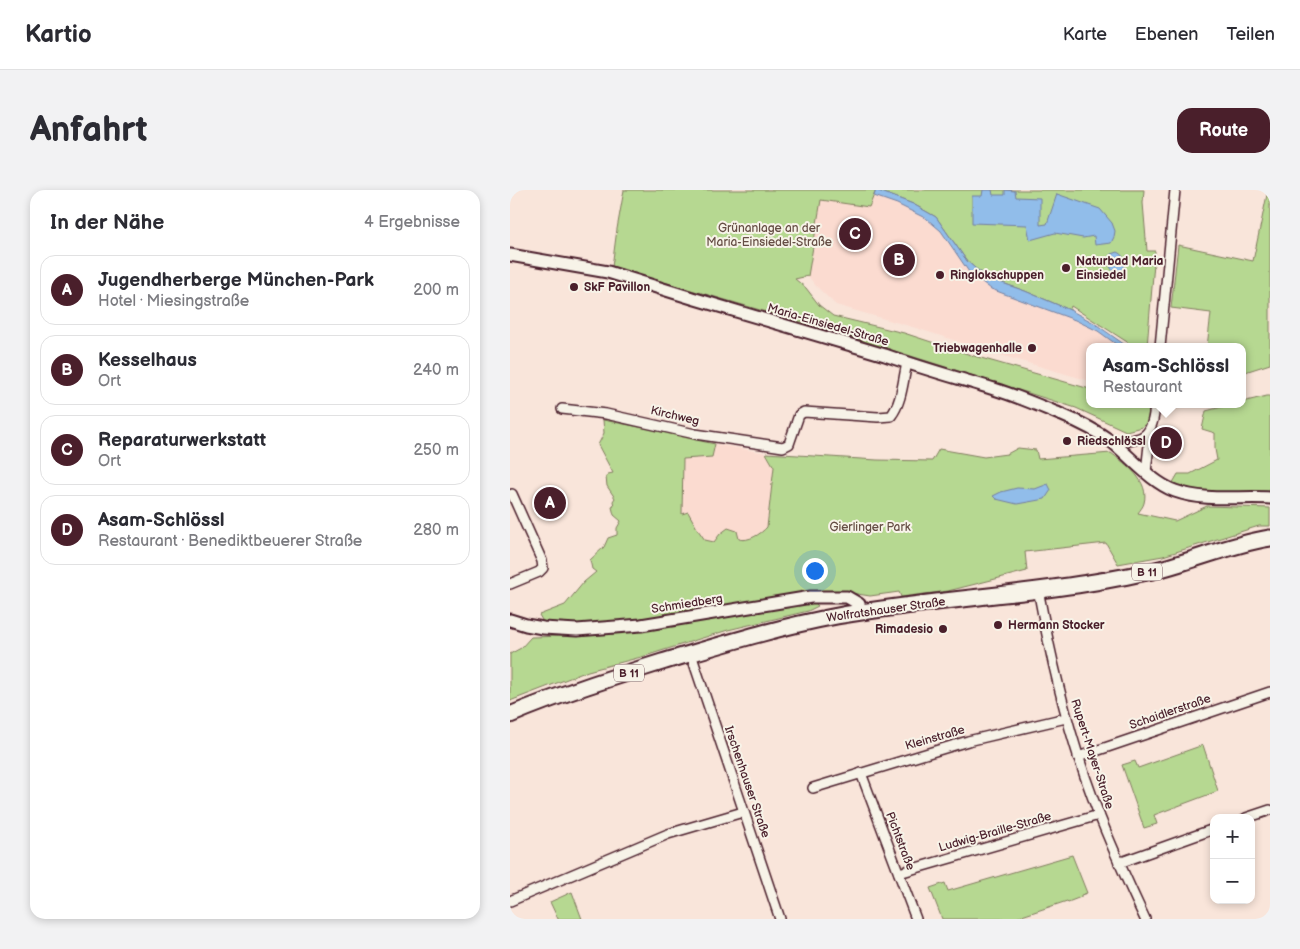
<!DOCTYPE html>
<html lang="de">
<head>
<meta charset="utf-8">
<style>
	body { margin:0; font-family:"Balsamiq Sans",sans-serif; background:#f2f2f3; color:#2b2b33 }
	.controls { position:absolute; right:15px; bottom:15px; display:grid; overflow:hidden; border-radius:10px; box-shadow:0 2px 8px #0003 }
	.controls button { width:45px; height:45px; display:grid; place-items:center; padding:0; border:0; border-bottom:1px solid #e1e1e2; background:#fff; color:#2b2b33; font:25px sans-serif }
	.you { position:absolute; left:304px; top:380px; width:18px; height:18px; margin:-12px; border:4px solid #fff; border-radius:50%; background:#1a73e8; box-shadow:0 0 0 8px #1a73e833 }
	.badge { display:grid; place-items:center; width:32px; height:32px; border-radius:50%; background:#4a1f2b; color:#fff; font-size:16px; font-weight:700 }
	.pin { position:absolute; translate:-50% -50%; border:2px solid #fff; box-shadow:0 1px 5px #0006 }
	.popup { position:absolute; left:576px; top:153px; width:160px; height:65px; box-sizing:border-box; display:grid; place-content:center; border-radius:10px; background:#fff; filter:drop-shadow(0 1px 4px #0005); font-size:16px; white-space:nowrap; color:#7c7c81 }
	.popup b { font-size:19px; color:#2b2b33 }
	.popup::after { content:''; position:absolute; left:50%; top:100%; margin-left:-10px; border:10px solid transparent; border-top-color:#fff }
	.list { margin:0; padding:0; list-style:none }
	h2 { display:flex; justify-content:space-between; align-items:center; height:65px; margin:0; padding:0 20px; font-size:21px }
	h2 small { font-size:16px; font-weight:400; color:#7c7c81 }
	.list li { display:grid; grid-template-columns:32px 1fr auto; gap:15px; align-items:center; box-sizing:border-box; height:70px; margin:0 10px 10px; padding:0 10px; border:1px solid #e1e1e2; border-radius:15px }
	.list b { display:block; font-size:19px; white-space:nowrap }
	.list p { margin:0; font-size:16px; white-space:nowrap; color:#7c7c81 }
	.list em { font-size:16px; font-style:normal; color:#7c7c81 }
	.map { position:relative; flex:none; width:760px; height:729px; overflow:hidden; border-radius:15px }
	header { display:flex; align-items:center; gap:30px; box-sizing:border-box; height:70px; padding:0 25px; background:#fff; border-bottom:1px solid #e1e1e2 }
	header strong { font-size:24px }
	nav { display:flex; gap:28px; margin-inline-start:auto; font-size:18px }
	.intro { display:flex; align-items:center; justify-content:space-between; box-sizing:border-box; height:120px; padding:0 30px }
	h1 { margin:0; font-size:35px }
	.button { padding:12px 22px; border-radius:15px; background:#4a1f2b; color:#fff; font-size:18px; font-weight:700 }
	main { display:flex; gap:30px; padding:0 30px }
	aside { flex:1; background:#fff; border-radius:15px; box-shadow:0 2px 8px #0003 }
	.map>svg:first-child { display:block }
</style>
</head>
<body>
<header>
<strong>Kartio</strong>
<nav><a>Karte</a><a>Ebenen</a><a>Teilen</a></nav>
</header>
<div class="intro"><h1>Anfahrt</h1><a class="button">Route</a></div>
<main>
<aside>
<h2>In der Nähe<small>4 Ergebnisse</small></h2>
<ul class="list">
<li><span class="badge">A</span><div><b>Jugendherberge München-Park</b><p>Hotel · Miesingstraße</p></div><em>200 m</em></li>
<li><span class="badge">B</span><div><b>Kesselhaus</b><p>Ort</p></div><em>240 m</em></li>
<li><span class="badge">C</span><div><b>Reparaturwerkstatt</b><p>Ort</p></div><em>250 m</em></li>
<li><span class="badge">D</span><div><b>Asam-Schlössl</b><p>Restaurant · Benediktbeuerer Straße</p></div><em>280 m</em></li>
</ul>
</aside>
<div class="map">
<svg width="760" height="729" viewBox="0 0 760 729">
	<rect width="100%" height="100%" fill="#f9e5da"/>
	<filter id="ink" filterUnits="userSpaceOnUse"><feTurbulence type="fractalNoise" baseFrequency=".02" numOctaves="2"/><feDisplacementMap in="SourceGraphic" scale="10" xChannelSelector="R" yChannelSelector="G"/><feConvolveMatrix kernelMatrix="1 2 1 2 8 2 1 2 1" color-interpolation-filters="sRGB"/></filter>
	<g filter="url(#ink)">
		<g fill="#fbdbd0">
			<polygon points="364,6 387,14 417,29 431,41 443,60 481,99 565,130 588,141 610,157 580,157 580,191 487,164 406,138 326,115 306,96 298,86 311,9 359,17"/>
			<polygon points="205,254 256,263 264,277 257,337 253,342 201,365 172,325 173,269 202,267"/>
		</g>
		<g fill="#b6d891" stroke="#807c5e">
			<polygon points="114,0 634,0 633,13 637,61 645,61 637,157 625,157 561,116 560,120 515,101 481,89 466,79 457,71 426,27 403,14 366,0 359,17 311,10 298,86 285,89 296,98 309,115 323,126 394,143 464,166 580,199 580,214 639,214 638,231 632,237 616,241 566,218 312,138 102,77 107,39"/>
			<polygon points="758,0 760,0 760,174 732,183 732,157 697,157 701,123 661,118 668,55 743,71"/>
			<polygon points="757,206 760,206 760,305 694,303 661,296 668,284 680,284 707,270 705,259 705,243 692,239 696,221 723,214 732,214 732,212"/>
			<path d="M93,230L177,246L186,250L205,254L202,267L173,269L172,324L178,322L188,340L195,350L204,352L210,344L218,338L227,341L229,349C238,352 251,344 257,337L264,277L256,263L367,270L422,271L429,259L474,267L497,264L508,258L526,260L528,269L601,263C616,274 640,291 634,313C633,317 630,320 628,323L665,331L697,316L760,318V336H749L653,366L608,374L596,353L515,362L517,381L438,401L391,407L389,402L360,406L335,402C236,416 135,435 35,435L29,425L55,415L74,392L86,382L82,379L80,370L94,357L98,348L107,345V338L111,331L104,325L102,317L104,316L103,311L105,308L97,296L96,287L98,284L103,283L88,255L94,243Z"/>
			<polygon points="304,412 308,416 298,421 218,440 135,466 78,481 0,511 0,464 11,458 21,447 56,446 141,439"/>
			<polygon points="693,555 708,601 644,625 647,634 634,638 612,575 625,571 628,578"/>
			<polygon points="562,665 577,703 571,705 571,707 558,712 557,711 503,729 432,729 420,698 435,693 438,701"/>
			<polygon points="62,702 72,729 48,729 40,712"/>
		</g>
		<g fill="#91bdea" stroke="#757e9e">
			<polygon points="366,0 403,14 426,27 457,71 466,79 481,89 515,101 560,120 584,133 618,157 610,157 588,141 565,130 481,99 459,82 431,41 417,29 387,14 364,6"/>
			<polygon points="473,0 482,0 483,5 495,5 495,0 505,1 506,7 530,8 530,35 537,34 547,4 590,19 602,33 605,41 604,47 601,53 585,55 584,46 573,48 545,43 520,50 517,35 462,33 462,6 472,6"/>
			<path d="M607,62C616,66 617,75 611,82L606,83C599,79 599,73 599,66L601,64Z"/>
			<polygon points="538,294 541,300 535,309 507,314 486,309 483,306 491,302 507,298 525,299"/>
		</g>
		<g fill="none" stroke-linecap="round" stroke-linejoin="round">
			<defs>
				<g id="minor">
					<polyline points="650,157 665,0"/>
					<path d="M52,219L96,224L185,244L273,257L279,254L289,225L294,222L368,227L381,226C392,212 393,190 397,173"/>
					<path d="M602,252C634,251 643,247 645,214"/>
					<polyline points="636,282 640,246 638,242"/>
					<polyline points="0,394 29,382 33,378 32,371 2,304"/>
					<path d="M528,399C541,470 557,539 582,606C597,648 616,688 635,729"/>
					<polyline points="181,464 270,729"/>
					<polyline points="568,567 760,502"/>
					<polyline points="351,583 406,729"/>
					<polyline points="303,598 458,551 556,528"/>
					<polyline points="736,628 760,620"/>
					<polyline points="609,673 704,639"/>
					<polyline points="389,683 589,625"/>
					<polyline points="0,711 158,644 233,622"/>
				</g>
				<g id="tertiary">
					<path d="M0,65L98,82L182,108L375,165C411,178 448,188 484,199C507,206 530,216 552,225C569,232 587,241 602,252C622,268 641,292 665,301C696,312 729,306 760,308"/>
					<polyline points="0,430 16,435 33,438 67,440 131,435 301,407 337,407 349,414 351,423"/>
				</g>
				<path id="primary" d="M0,525C50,504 101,488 152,472C210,455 268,437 327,426C412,411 499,406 585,392C608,388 631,384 654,378C690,368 723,354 760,348"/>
			</defs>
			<use href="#minor" stroke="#4a1f2b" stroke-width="12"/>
			<use href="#tertiary" stroke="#4a1f2b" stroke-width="15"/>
			<use href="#primary" stroke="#4a1f2b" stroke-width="19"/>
			<use href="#minor" stroke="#f7f3e8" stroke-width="9"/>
			<use href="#tertiary" stroke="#f7f3e8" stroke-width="11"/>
			<use href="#primary" stroke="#f7f3e8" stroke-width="15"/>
		</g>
	</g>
	<g fill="#4a1f2b" stroke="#f7f3e8" stroke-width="2">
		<circle cx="556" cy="78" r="5"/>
		<circle cx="430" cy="85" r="5"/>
		<circle cx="64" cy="97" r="5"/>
		<circle cx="522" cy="158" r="5"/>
		<circle cx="557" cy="251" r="5"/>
		<circle cx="488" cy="435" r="5"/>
		<circle cx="433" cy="439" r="5"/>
	</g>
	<g text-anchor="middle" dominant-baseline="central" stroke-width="4" stroke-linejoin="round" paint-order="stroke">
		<g fill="#f7f3e8" stroke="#7e5f64" stroke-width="1">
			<rect x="622" y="373.5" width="30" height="17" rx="4"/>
			<rect x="104" y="474.5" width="30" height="17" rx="4"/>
		</g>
		<g font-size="11" font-weight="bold" fill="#4a1f2b">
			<text x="637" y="382">B 11</text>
			<text x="119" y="483">B 11</text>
		</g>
		<g font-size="12" fill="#654d44" stroke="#f7f3e8">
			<text x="259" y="38">Grünanlage an der<tspan x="259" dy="14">Maria-Einsiedel-Straße</tspan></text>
			<text x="360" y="337">Gierlinger Park</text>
		</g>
		<g font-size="12" font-weight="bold" fill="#4a1f2b" stroke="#f7f3e8" text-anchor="start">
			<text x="566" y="71">Naturbad Maria<tspan x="566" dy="14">Einsiedel</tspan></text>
			<text x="440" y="85">Ringlokschuppen</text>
			<text x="74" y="97">SkF Pavillon</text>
			<text x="512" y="158" text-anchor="end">Triebwagenhalle</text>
			<text x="567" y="251">Riedschlössl</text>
			<text x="498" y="435">Hermann Stocker</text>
			<text x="423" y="439" text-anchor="end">Rimadesio</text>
		</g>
		<g font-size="12" fill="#4a1f2b" stroke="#f7f3e8">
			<text transform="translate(318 135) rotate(16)">Maria-Einsiedel-Straße</text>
			<text transform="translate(165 226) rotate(13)">Kirchweg</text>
			<text transform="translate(177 414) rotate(-9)">Schmiedberg</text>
			<text transform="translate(376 420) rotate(-8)">Wolfratshauser Straße</text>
			<text transform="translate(660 522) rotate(-19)">Schaidlerstraße</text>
			<text transform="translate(425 548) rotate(-16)">Kleinstraße</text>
			<text transform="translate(582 564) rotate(72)">Rupert-Mayer-Straße</text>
			<text transform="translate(237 592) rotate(71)">Irschenhauser Straße</text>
			<text transform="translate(485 642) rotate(-16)">Ludwig-Braille-Straße</text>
			<text transform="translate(390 651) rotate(69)">Pichtstraße</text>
		</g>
	</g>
</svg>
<div class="controls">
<button>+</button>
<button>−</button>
</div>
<div class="you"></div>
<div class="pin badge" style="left:40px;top:313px">A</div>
<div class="pin badge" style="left:389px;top:70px">B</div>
<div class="pin badge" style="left:345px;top:44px">C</div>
<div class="pin badge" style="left:656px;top:253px">D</div>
<div class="popup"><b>Asam-Schlössl</b>Restaurant</div>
</div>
</main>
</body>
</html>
